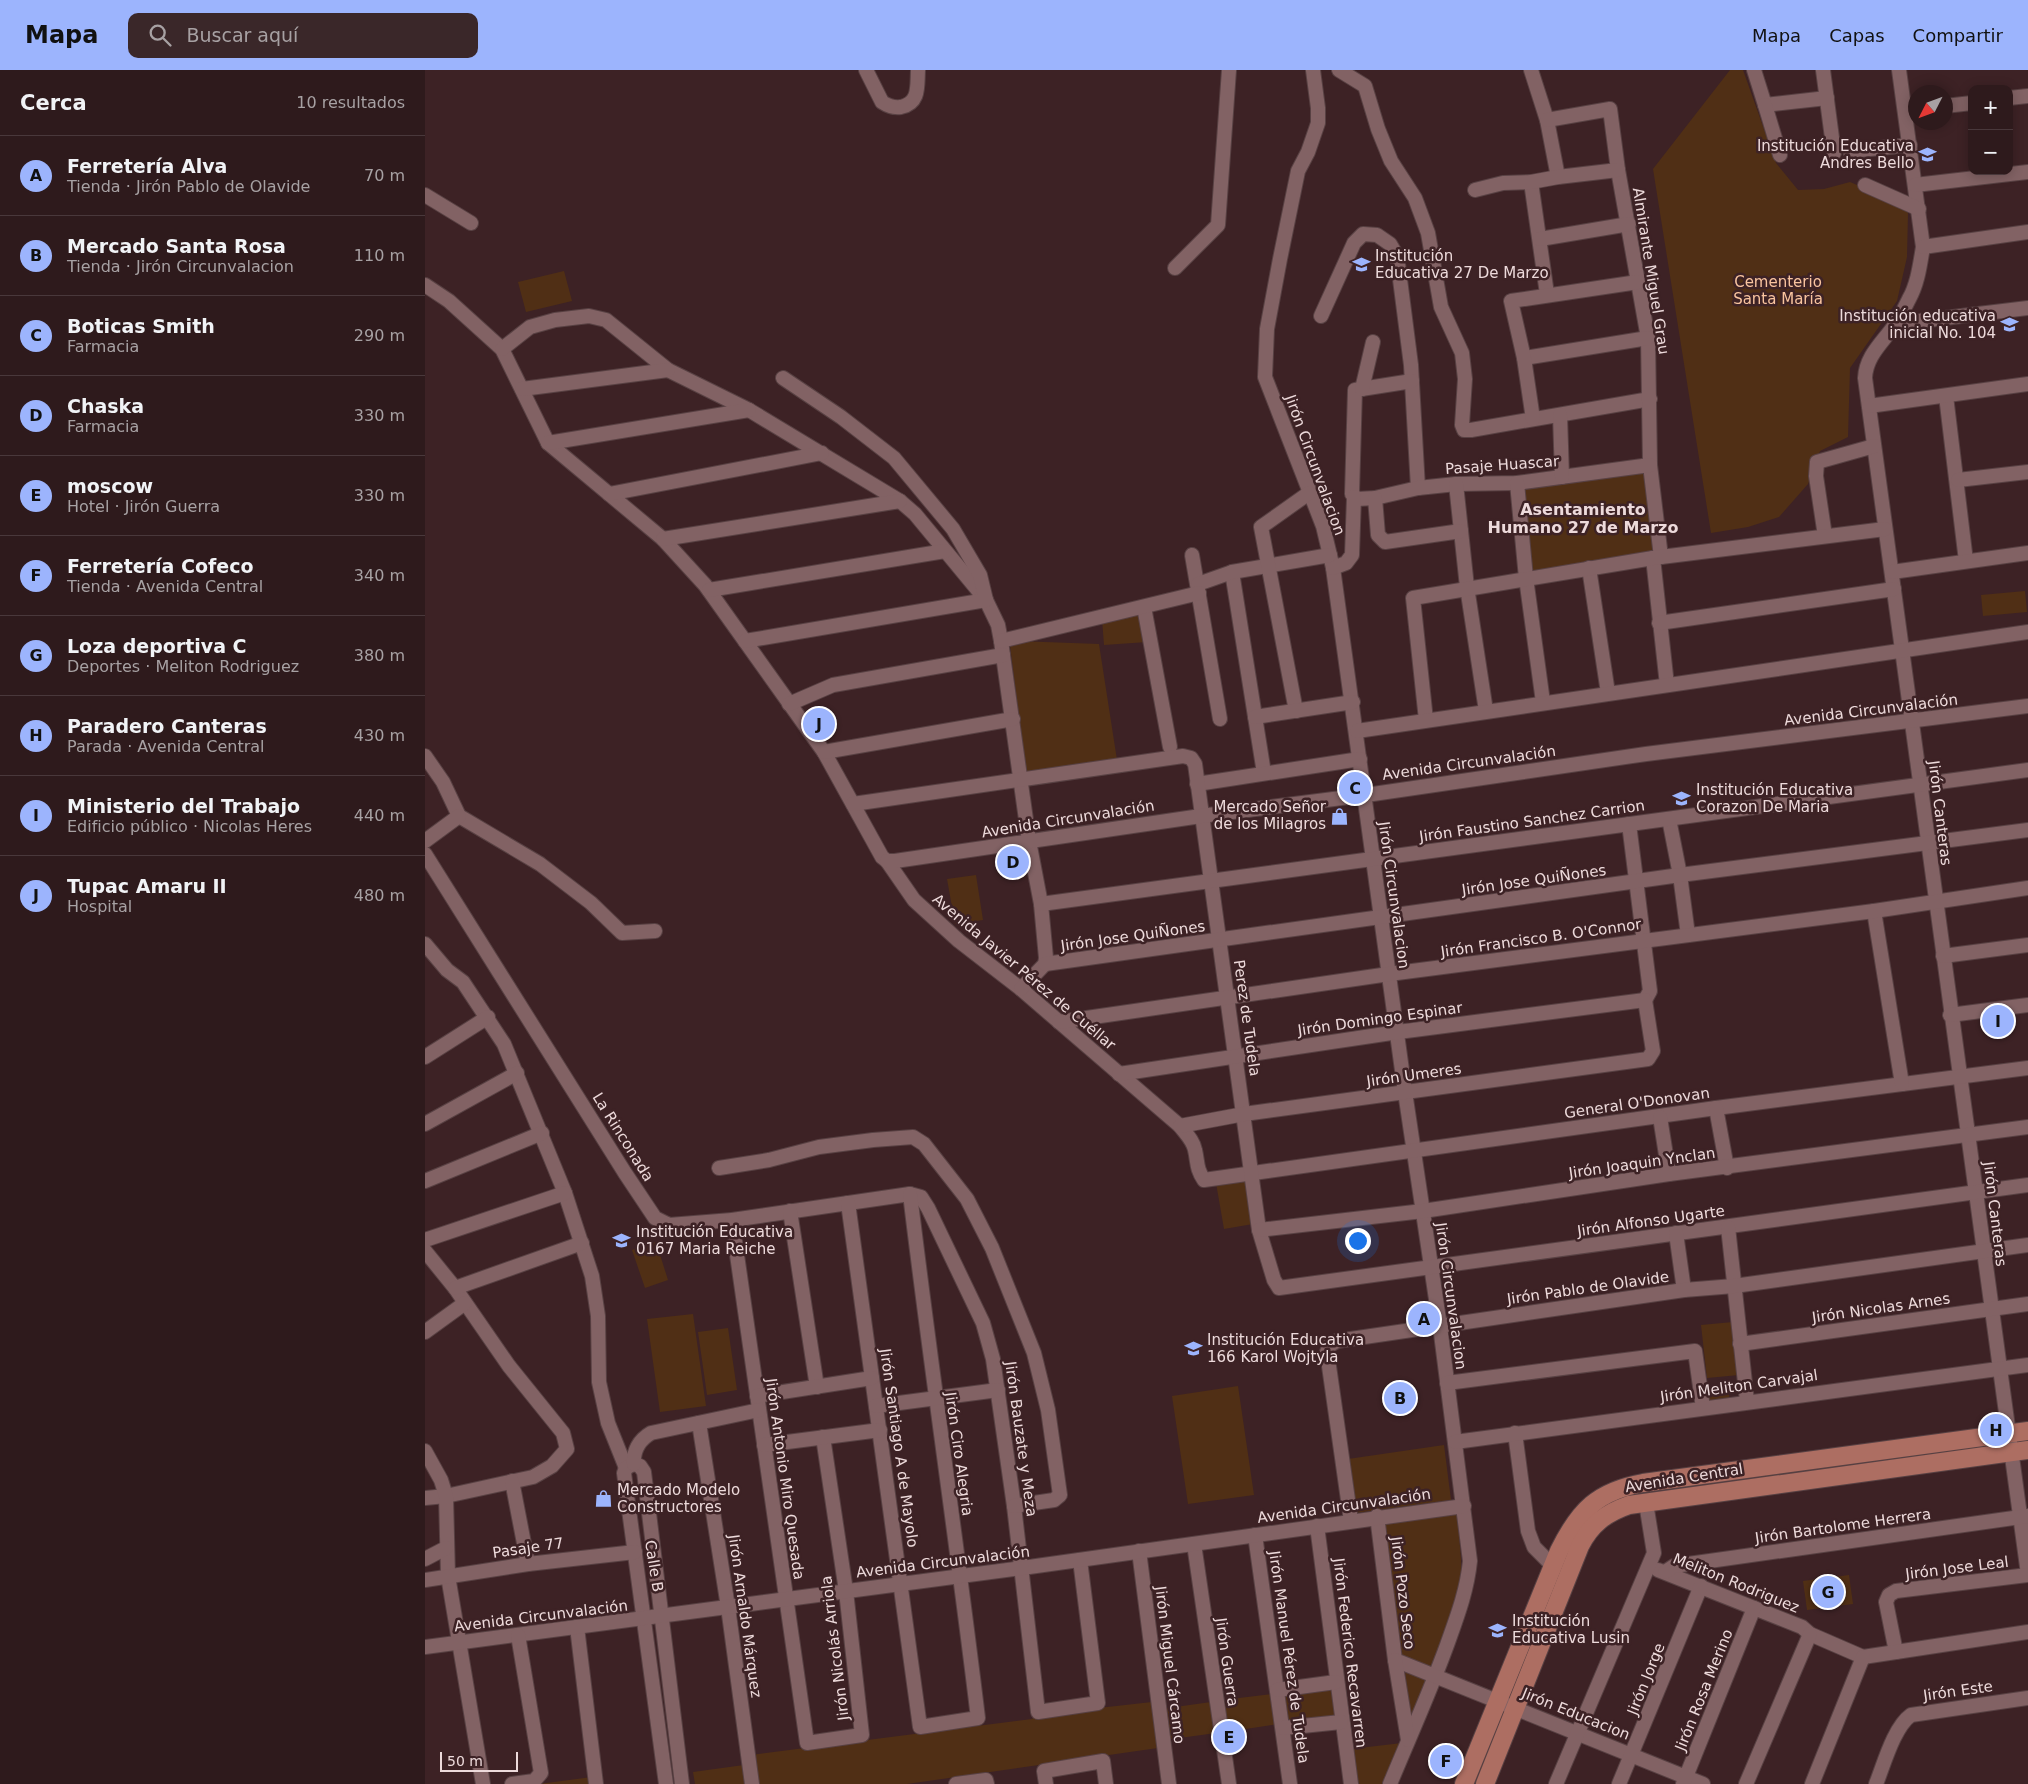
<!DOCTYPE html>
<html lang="es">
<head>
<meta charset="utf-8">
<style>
	body { margin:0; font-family:"DejaVu Sans",sans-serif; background:#3a2729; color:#f1f3f6 }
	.controls { position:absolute; right:15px; top:15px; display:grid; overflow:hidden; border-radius:10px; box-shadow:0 2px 12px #0003 }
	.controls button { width:45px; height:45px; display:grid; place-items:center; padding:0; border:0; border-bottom:1px solid #49383b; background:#2e1a1c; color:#f1f3f6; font:25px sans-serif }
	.compass { position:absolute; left:1483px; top:15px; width:45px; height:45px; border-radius:50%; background:#2e1a1c; box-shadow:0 2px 12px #0003; rotate:228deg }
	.scale { position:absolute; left:15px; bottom:12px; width:78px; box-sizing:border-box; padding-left:5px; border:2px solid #eddadb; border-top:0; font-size:14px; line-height:18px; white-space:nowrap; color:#eddadb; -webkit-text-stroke:4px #3d2225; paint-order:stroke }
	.you { position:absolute; left:932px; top:1170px; width:18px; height:18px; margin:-12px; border:4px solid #fff; border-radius:50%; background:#1a73e8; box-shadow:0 0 0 8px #1a73e833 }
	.badge { display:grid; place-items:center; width:32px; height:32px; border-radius:50%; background:#9cb4fd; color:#111; font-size:16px; font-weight:700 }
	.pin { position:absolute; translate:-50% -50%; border:2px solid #fff; box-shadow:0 1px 5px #0006 }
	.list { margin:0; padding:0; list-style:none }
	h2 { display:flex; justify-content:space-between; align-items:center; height:65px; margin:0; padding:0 20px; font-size:21px }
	h2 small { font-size:16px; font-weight:400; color:#a7a1a3 }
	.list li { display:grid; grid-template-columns:32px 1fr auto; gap:15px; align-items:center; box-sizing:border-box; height:80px; padding:0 20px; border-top:1px solid #49383b }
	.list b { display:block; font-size:19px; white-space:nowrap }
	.list p { margin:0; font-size:16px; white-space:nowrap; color:#a7a1a3 }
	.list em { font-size:16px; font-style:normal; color:#a7a1a3 }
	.icon { flex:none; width:28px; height:28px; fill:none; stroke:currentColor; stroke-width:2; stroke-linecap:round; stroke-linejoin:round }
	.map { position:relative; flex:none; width:1603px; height:1714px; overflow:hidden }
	header { display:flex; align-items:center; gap:30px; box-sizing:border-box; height:70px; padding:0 25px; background:#9cb4fd; color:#111 }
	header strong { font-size:24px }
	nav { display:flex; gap:28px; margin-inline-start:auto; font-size:18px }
	.search { width:350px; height:45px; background:#3a2729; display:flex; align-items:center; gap:12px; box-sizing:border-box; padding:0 18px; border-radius:10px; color:#a7a1a3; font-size:19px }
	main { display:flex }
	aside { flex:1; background:#2e1a1c }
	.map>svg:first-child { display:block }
</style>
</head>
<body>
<header>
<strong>Mapa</strong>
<div class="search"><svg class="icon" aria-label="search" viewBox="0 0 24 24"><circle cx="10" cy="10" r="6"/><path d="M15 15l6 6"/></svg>Buscar aquí</div>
<nav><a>Mapa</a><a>Capas</a><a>Compartir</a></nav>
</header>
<main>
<aside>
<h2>Cerca<small>10 resultados</small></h2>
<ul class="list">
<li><span class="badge">A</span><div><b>Ferretería Alva</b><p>Tienda · Jirón Pablo de Olavide</p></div><em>70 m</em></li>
<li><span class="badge">B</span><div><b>Mercado Santa Rosa</b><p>Tienda · Jirón Circunvalacion</p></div><em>110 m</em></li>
<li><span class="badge">C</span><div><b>Boticas Smith</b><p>Farmacia</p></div><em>290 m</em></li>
<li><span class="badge">D</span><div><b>Chaska</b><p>Farmacia</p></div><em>330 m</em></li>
<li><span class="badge">E</span><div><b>moscow</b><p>Hotel · Jirón Guerra</p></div><em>330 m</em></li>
<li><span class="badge">F</span><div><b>Ferretería Cofeco</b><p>Tienda · Avenida Central</p></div><em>340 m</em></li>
<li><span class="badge">G</span><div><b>Loza deportiva C</b><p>Deportes · Meliton Rodriguez</p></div><em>380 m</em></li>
<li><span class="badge">H</span><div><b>Paradero Canteras</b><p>Parada · Avenida Central</p></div><em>430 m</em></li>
<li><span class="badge">I</span><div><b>Ministerio del Trabajo</b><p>Edificio público · Nicolas Heres</p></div><em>440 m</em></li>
<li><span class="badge">J</span><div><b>Tupac Amaru II</b><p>Hospital</p></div><em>480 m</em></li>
</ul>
</aside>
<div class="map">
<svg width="1603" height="1714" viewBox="0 0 1603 1714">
	<rect width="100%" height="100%" fill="#3d2225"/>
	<g fill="#502f15">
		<polygon points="1305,0 1318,0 1351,93 1373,120 1399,119 1425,112 1476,134 1483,143 1482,187 1472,231 1425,298 1423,367 1395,381 1383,414 1354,447 1323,457 1286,463 1228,99"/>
		<polygon points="139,201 147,231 101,242 93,212"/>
		<polygon points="1219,402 1230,484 1106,501 1098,420"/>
		<polygon points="1600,521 1602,542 1558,546 1556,525"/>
		<polygon points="718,545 722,572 679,575 677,549"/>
		<polygon points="592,571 674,574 692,690 601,703 585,575"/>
		<polygon points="551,805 558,850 530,854 522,809"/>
		<polygon points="821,1108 828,1154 799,1159 791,1113"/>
		<polygon points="231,1172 243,1210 220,1218 207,1180"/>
		<polygon points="268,1244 281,1336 235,1342 222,1249"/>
		<polygon points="1308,1252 1314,1305 1282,1308 1276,1255"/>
		<polygon points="303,1258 312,1320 282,1325 273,1262"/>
		<polygon points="813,1316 829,1425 763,1434 747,1326"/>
		<polygon points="1303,1319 1305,1331 1282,1334 1280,1322"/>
		<polygon points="1575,1371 1576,1379 1335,1413 1334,1405"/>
		<polygon points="1019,1375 1026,1430 930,1443 923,1389"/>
		<polygon points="1032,1441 1036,1489 1036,1517 1006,1601 974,1587 956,1453"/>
		<polygon points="1424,1505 1428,1534 1382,1540 1378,1511"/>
		<polygon points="980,1601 1002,1610 985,1650"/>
		<polygon points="907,1614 911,1648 861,1654 856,1621"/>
		<polygon points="848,1624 854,1654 801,1662 798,1630"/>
		<polygon points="727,1632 733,1678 482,1714 330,1714 326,1685 607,1649 611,1645"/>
		<polygon points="786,1632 791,1663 740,1670 736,1639"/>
		<polygon points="977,1673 961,1714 930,1714 926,1679"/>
		<polygon points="319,1695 322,1714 270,1714 268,1702"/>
		<polygon points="167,1707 168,1714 114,1714"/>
	</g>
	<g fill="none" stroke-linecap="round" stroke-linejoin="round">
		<defs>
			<g id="minor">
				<path d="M441,0L457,32C463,36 469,38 476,37C495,33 492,16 493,0"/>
				<path d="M888,0L893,38V53L883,82L873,101L855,189L842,259L840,307L898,456L908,498L980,1022L1015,1256L1045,1491C1042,1521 1032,1547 1022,1575C1005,1622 984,1668 965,1714"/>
				<polyline points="914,0 940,16 953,59 966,91 990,128 1003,163 1016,237 1037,283 1040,309 1037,355 1039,360 1046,360 1225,329"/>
				<polyline points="1106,0 1122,50 1133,107"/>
				<polyline points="1329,0 1340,35 1402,28"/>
				<polyline points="1398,0 1409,83"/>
				<path d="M1474,0L1498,177C1495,194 1493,213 1484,229C1480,238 1475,247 1469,256C1457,273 1441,286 1440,308L1603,1504"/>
				<polyline points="1584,28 1603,26"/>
				<polyline points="1340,35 1355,85"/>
				<polyline points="1520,36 1547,33"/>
				<polyline points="1122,50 1185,39 1193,100 1223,268 1225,395 1236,487"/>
				<polyline points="1425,81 1485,75"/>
				<polyline points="1106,112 1122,224"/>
				<polyline points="1440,115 1494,139"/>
				<polyline points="1490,115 1603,102"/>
				<polyline points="1050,120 1078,113 1106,112 1133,107 1193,100"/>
				<polyline points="0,125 46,153"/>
				<polyline points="1115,169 1204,154"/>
				<polyline points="1498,177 1603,162"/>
				<polyline points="750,198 793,155 804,0"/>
				<path d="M0,215L24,231L77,279L123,373L238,469L280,515L399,682L457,787L462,791L489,830L534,871L596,919L755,1056C761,1064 768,1070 770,1080C773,1093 771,1098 779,1110L1291,1038L1603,998"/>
				<polyline points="896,246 929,173 938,164 952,165 965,174 972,186 986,295 993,418"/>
				<polyline points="1470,254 1603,238"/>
				<polyline points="77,279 105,257 130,250 164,246 181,250 243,300 324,340 475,431 490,444 561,530 573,555 576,571 604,771 616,834 621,888 620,894 596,919"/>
				<polyline points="1099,288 1223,268"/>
				<polyline points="987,311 930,320 927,424 932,429 950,428 993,418 1031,414 1092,413 1225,395"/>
				<polyline points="97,319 243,300"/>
				<polyline points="937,319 948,272"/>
				<polyline points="1521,326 1541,491"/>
				<polyline points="1444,336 1603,314"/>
				<polyline points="1135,345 1137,407"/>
				<polyline points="1108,349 1099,288 1086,231 1213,212"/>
				<polyline points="123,373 324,340"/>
				<polyline points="1533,410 1603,402"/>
				<polyline points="1092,413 1101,508 1118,632"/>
				<polyline points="1031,414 1042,517 1061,641"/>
				<polyline points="184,424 397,383"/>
				<polyline points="950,428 953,465 960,472 1036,461"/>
				<polyline points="1400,466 1391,406 1392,392 1449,376"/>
				<polyline points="238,469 475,431"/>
				<polyline points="767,485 795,649"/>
				<polyline points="1228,488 1242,615"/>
				<polyline points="908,498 921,493 927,485 929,427"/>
				<polyline points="1164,498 1183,623"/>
				<polyline points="807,502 839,703"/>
				<polyline points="1467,502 1603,483"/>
				<polyline points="773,514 807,502 905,485"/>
				<polyline points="284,520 520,481"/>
				<polyline points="719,537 745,677"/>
				<polyline points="1234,553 1469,519"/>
				<polyline points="320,571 561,530 555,505 528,459 469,388 416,347 358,308"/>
				<polyline points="576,571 774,523"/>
				<polyline points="364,634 408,615 578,585"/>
				<polyline points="871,641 836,457 884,423"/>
				<polyline points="830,647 928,632"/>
				<polyline points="1001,650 988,528 1228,488 1460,459"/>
				<polyline points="932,661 1603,562"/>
				<polyline points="399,682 588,649"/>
				<polyline points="0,686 18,712 34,746 115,794 166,833 197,863 230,861"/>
				<polyline points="772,714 935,689"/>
				<polyline points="428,734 758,686 766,688 770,694 834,1160 849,1210 854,1218 1603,1115"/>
				<polyline points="1244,749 1255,805 1263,865"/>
				<polyline points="1204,754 1225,921 1220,930"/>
				<polyline points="0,771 34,746"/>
				<polyline points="0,784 200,1103 230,1148 244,1155 307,1150 485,1124 496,1127 503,1138 558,1253 568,1289 589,1436 613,1642 673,1633 655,1490"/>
				<polyline points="462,791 470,791 776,746 948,724 1221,684 1603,636"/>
				<polyline points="616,834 1603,700"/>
				<polyline points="1449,841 1477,1014"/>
				<polyline points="0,874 22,900 38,912 79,974 140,1123 167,1206 173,1246 174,1312 183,1353 201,1398"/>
				<polyline points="1518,886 1603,875"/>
				<polyline points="620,894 1255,805 1603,760"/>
				<polyline points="1525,945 1603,935"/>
				<polyline points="634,952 964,904 1449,841 1603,818"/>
				<polyline points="0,987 63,947"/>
				<polyline points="694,1004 973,962 1220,930"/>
				<polyline points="1291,1038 1302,1098"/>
				<polyline points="1235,1047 1244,1104"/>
				<polyline points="0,1054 92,1003"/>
				<polyline points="755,1056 819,1044 1223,989 1228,981 1220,930"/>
				<polyline points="294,1098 344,1090 394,1077 448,1070 488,1067 499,1074 542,1129 567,1178 609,1283 623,1340 635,1425 629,1430 589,1436"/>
				<polyline points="0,1111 117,1063"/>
				<path d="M423,1133L495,1657L553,1648C532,1473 506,1299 485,1124"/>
				<polyline points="365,1141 392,1317"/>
				<polyline points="307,1150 382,1673 437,1665 421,1521 398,1367"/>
				<polyline points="1303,1157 1322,1331"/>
				<polyline points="834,1160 998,1141 1244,1104 1603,1057"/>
				<polyline points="1251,1163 1259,1220"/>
				<polyline points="0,1170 140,1123"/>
				<polyline points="0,1181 30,1218 84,1296 138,1363 142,1379 127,1396 108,1407 21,1426 0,1428"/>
				<polyline points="30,1218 157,1173"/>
				<polyline points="0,1262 40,1233"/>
				<polyline points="1315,1274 1603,1234"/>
				<polyline points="1022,1313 1270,1281 1278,1338"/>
				<polyline points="332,1326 447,1308"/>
				<polyline points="451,1336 573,1320"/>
				<polyline points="274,1353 303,1537 327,1714"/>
				<polyline points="1090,1363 1103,1461 1109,1477 1128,1496"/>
				<polyline points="1030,1372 1603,1295"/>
				<polyline points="339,1375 455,1360"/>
				<polyline points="0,1381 16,1410 21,1426 23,1506 58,1714"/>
				<polyline points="208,1394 201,1398 199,1403 241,1714"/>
				<polyline points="209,1394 215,1396 219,1402 257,1714"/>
				<path d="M209,1394C208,1381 214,1370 226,1363L334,1340"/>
				<polyline points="87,1411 103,1494"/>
				<polyline points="952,1446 970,1590 1278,1714"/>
				<polyline points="926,1451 902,1282 905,1275 912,1271 1259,1220 1309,1216 1603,1175"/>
				<polyline points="892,1456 926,1714"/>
				<polyline points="830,1465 865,1714"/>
				<polyline points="769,1474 804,1714"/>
				<polyline points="714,1481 744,1714"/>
				<polyline points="0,1489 21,1478"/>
				<polyline points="1233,1500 1377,1557 1385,1564 1438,1587"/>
				<polyline points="1240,1502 1249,1496 1603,1446"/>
				<polyline points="0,1510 103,1494 210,1482"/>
				<polyline points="152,1557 171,1714"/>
				<polyline points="0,1577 597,1498 1039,1436"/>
				<polyline points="1471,1582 1461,1532 1464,1525 1471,1521 1603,1505"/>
				<polyline points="1438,1587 1603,1562"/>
				<polyline points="970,1590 983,1670"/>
				<polyline points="852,1620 911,1612"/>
				<polyline points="858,1658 916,1652"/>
				<polyline points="87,1714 109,1711 116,1703 93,1565"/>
				<polyline points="531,1714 561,1710 562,1714"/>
				<polyline points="621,1714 619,1701 678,1691 681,1714"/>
				<polyline points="1131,1714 1229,1483 1221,1433"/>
				<polyline points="1194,1714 1276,1516"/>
				<polyline points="1258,1714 1329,1538"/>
				<polyline points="1321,1714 1385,1564"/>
				<polyline points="1387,1714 1438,1587"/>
				<path d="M1451,1714C1459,1694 1469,1657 1486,1645L1603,1628"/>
			</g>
			<g id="major">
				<path d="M1039,1714L1134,1481C1154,1440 1173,1421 1218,1413L1603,1361"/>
				<path d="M1060,1714L1155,1476C1166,1454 1181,1443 1204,1435L1603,1380"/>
			</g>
		</defs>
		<use href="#minor" stroke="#584143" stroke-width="16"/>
		<use href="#major" stroke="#584143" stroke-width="20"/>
		<use href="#minor" stroke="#826264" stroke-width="14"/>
		<use href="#major" stroke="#ad6e62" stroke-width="18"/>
	</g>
	<defs>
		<symbol id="school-bare" viewBox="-9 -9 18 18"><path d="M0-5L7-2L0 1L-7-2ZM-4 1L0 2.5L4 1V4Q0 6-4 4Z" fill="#9cb4fd" stroke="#3d2225" stroke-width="2.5" paint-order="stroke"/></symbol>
		<symbol id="shop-bare" viewBox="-9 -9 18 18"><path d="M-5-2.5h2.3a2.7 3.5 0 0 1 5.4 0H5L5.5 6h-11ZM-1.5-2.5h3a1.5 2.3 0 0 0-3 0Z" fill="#9cb4fd" stroke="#3d2225" stroke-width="2.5" paint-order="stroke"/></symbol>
	</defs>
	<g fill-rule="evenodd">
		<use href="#school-bare" x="1490" y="72" width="25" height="25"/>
		<use href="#school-bare" x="924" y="182" width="25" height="25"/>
		<use href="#school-bare" x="1572" y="242" width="25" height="25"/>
		<use href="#school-bare" x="1244" y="716" width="25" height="25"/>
		<use href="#shop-bare" x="902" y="734" width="25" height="25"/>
		<use href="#school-bare" x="184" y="1158" width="25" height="25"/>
		<use href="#school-bare" x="756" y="1266" width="25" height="25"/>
		<use href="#shop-bare" x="166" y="1416" width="25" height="25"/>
		<use href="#school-bare" x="1060" y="1548" width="25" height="25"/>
	</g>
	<g text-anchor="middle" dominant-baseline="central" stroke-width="5" stroke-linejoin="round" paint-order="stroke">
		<g font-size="15" fill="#eddadb" stroke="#3d2225" text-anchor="start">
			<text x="1489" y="76" text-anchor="end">Institución Educativa<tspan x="1489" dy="17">Andres Bello</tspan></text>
			<text x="950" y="186">Institución<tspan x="950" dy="17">Educativa 27 De Marzo</tspan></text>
			<text x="1571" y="246" text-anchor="end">Institución educativa<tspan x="1571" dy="17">inicial No. 104</tspan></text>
			<text x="1271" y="720">Institución Educativa<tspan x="1271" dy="17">Corazon De Maria</tspan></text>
			<text x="901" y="737" text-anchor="end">Mercado Señor<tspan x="901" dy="17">de los Milagros</tspan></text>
			<text x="211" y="1162">Institución Educativa<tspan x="211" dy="17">0167 Maria Reiche</tspan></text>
			<text x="782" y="1270">Institución Educativa<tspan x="782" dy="17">166 Karol Wojtyla</tspan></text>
			<text x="192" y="1420">Mercado Modelo<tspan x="192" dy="17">Constructores</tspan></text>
			<text x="1087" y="1551">Institución<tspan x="1087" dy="17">Educativa Lusin</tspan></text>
		</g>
		<g font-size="15" fill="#eddadb" stroke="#3d2225">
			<text transform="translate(1226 201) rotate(81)">Almirante Miguel Grau</text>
			<text transform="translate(890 395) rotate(70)">Jirón Circunvalacion</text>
			<text transform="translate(1077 395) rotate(-4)">Pasaje Huascar</text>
			<text transform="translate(1446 640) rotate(-7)">Avenida Circunvalación</text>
			<text transform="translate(1044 693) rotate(-8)">Avenida Circunvalación</text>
			<text transform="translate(1515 743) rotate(83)">Jirón Canteras</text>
			<text transform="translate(643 749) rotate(-9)">Avenida Circunvalación</text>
			<text transform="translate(1107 751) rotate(-8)">Jirón Faustino Sanchez Carrion</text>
			<text transform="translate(1109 810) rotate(-8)">Jirón Jose QuiÑones</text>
			<text transform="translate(969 825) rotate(82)">Jirón Circunvalacion</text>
			<text transform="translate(708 866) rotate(-8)">Jirón Jose QuiÑones</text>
			<text transform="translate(1116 868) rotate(-8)">Jirón Francisco B. O'Connor</text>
			<text transform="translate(599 902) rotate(40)">Avenida Javier Pérez de Cuéllar</text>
			<text transform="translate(822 948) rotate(82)">Perez de Tudela</text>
			<text transform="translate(955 949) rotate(-8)">Jirón Domingo Espinar</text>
			<text transform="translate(989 1005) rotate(-8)">Jirón Umeres</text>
			<text transform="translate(1212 1033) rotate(-8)">General O'Donovan</text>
			<text transform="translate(198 1067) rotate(58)">La Rinconada</text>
			<text transform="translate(1217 1093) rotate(-8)">Jirón Joaquin Ynclan</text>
			<text transform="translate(1570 1144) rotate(83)">Jirón Canteras</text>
			<text transform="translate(1226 1151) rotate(-8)">Jirón Alfonso Ugarte</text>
			<text transform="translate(1163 1218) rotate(-8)">Jirón Pablo de Olavide</text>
			<text transform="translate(1026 1226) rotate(82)">Jirón Circunvalacion</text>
			<text transform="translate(1456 1238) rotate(-8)">Jirón Nicolas Arnes</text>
			<text transform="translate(1314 1316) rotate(-8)">Jirón Meliton Carvajal</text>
			<text transform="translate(596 1369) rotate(82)">Jirón Bauzate y Meza</text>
			<text transform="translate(474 1378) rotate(82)">Jirón Santiago A de Mayolo</text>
			<text transform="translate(534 1384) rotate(82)">Jirón Ciro Alegria</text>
			<text transform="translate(1259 1408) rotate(-9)">Avenida Central</text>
			<text transform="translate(360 1409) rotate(82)">Jirón Antonio Miro Quesada</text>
			<text transform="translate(919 1436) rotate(-8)">Avenida Circunvalación</text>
			<text transform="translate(1418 1456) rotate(-8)">Jirón Bartolome Herrera</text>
			<text transform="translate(103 1478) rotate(-8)">Pasaje 77</text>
			<text transform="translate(518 1492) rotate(-7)">Avenida Circunvalación</text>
			<text transform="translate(229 1496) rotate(81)">Calle B</text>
			<text transform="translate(1532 1498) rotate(-7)">Jirón Jose Leal</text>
			<text transform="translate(1311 1513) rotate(22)">Meliton Rodriguez</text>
			<text transform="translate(978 1523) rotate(83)">Jirón Pozo Seco</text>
			<text transform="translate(116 1546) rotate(-7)">Avenida Circunvalación</text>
			<text transform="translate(320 1546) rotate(82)">Jirón Arnaldo Márquez</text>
			<text transform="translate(410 1578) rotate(-97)">Jirón Nicolás Arriola</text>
			<text transform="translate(925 1583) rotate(83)">Jirón Federico Recavarren</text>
			<text transform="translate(864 1587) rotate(82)">Jirón Manuel Pérez de Tudela</text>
			<text transform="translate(802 1592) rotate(82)">Jirón Guerra</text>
			<text transform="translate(745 1595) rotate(83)">Jirón Miguel Cárcamo</text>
			<text transform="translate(1221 1609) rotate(-68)">Jirón Jorge</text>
			<text transform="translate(1279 1620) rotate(-68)">Jirón Rosa Merino</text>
			<text transform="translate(1533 1621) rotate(-8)">Jirón Este</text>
			<text transform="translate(1151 1644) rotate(22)">Jirón Educacion</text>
		</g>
		<g font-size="15" fill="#f9c49f" stroke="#3d2225">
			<text x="1353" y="212">Cementerio<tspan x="1353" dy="17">Santa María</tspan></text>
		</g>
		<g font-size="16" font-weight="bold" fill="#eddadb" stroke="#3d2225">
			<text x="1158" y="439">Asentamiento<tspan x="1158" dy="18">Humano 27 de Marzo</tspan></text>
		</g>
	</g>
</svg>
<div class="controls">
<button>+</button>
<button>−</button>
</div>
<svg class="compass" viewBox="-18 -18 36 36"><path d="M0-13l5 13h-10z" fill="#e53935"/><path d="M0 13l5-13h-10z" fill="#a7a1a3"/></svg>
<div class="scale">50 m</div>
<div class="you"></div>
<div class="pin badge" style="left:999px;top:1249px">A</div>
<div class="pin badge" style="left:975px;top:1328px">B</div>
<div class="pin badge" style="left:930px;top:718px">C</div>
<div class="pin badge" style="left:588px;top:792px">D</div>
<div class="pin badge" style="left:804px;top:1667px">E</div>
<div class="pin badge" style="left:1021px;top:1691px">F</div>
<div class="pin badge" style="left:1403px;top:1522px">G</div>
<div class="pin badge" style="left:1571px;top:1360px">H</div>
<div class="pin badge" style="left:1573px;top:951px">I</div>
<div class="pin badge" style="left:394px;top:654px">J</div>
</div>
</main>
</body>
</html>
